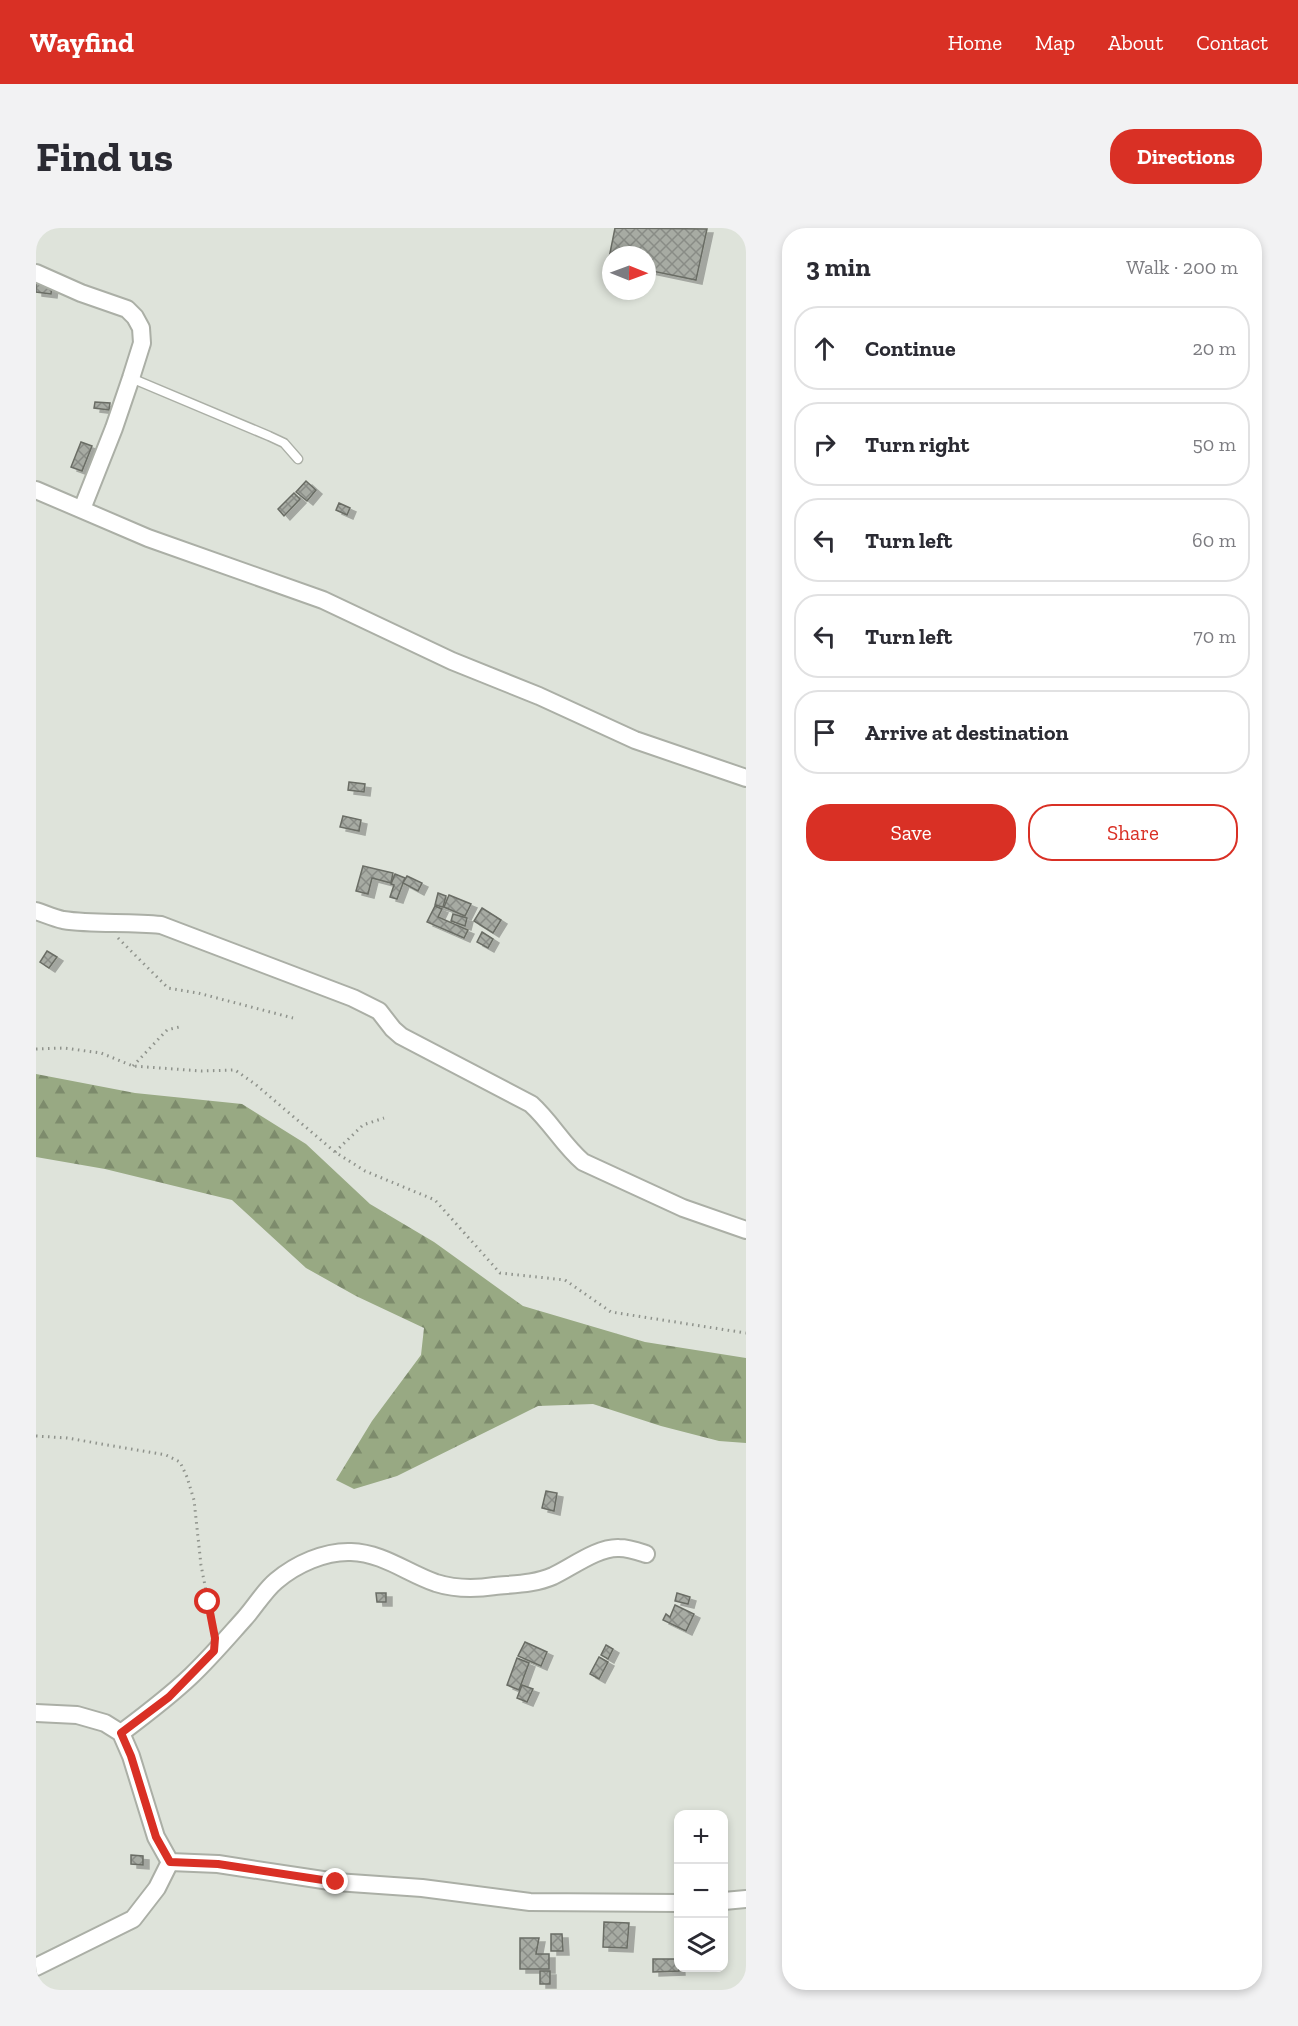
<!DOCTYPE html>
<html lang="en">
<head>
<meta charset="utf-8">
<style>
	body { margin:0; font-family:"Zilla Slab",serif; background:#f2f2f3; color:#2b2b33 }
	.controls { position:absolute; right:18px; bottom:18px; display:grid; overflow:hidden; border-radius:12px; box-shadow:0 3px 9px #0003 }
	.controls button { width:54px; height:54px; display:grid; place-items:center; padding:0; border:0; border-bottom:2px solid #e1e1e2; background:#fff; color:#2b2b33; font:30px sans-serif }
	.compass { position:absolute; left:566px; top:18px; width:54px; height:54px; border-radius:50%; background:#fff; box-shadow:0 3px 9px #0003; rotate:91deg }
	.stop { position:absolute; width:18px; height:18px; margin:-14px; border:4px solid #d93025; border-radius:50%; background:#fff }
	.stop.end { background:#d93025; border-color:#fff; box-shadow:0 2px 6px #0008 }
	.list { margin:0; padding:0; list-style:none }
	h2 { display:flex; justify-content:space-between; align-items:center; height:78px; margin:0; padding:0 24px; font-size:26px }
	h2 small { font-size:20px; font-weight:400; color:#7c7c81 }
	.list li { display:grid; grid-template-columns:39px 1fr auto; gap:18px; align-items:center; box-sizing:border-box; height:84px; margin:0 12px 12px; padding:0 12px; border:2px solid #e1e1e2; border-radius:24px }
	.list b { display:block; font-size:22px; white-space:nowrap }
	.list em { font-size:20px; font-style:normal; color:#7c7c81 }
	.actions { display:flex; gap:12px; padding:18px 24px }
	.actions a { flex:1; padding:14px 0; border:2px solid #d93025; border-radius:24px; text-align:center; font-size:21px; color:#d93025 }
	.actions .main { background:#d93025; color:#fff }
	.icon { flex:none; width:33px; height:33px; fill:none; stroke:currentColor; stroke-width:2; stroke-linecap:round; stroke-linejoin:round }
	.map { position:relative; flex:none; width:710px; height:1762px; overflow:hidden; border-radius:24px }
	header { display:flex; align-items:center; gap:36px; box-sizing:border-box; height:84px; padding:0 30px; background:#d93025; color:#fff }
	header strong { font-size:28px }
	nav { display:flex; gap:33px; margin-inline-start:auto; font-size:21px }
	.intro { display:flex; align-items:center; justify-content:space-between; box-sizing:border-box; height:144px; padding:0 36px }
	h1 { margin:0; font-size:42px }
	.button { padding:15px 27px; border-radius:24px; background:#d93025; color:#fff; font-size:21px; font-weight:700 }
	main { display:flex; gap:36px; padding:0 36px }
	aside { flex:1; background:#fff; border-radius:24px; box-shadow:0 3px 9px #0003 }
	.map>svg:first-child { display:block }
</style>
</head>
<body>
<header>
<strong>Wayfind</strong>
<nav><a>Home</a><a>Map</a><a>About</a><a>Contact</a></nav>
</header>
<div class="intro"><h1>Find us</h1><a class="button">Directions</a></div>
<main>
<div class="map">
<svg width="710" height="1762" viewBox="0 0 710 1762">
	<defs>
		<pattern id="forest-firs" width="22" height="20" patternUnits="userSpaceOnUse" patternTransform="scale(1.5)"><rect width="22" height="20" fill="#98a983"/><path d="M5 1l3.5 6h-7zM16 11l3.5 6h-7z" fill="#7d8b6c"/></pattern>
		<pattern id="building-cross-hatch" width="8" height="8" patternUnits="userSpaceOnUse" patternTransform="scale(1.5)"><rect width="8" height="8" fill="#a7aba3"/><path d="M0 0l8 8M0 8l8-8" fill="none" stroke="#898c86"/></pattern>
		<filter id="shadow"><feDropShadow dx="6" dy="4" stdDeviation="0" flood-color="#0004"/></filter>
	</defs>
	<rect width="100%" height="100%" fill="#dee3da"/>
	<polygon fill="url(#forest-firs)" points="0,846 99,865 206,876 270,916 334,976 398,1014 487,1078 609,1114 710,1130 710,1215 683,1213 625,1198 557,1176 502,1178 361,1248 318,1261 300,1252 336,1193 385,1127 388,1100 320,1068 270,1040 196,972 69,941 0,929"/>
	<g fill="url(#building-cross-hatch)" stroke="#6a6d65" stroke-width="1.5" filter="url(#shadow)">
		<polygon points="579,0 671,1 660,52 611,42 611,27 575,27 575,35 572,35"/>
		<polygon points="0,55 16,58 15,66 0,64"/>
		<polygon points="59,174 74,175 73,182 58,180"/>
		<polygon points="45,214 56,218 46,243 35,239"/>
		<polygon points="270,253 280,262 271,273 260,264"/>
		<polygon points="258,265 264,271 248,288 242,281"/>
		<polygon points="303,275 314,280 311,287 300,282"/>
		<polygon points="313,554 329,556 328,564 312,562"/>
		<polygon points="307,588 325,592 323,603 304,599"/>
		<polygon points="327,638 357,645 355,655 336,650 332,666 320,663"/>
		<polygon points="359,646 369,650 361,671 354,669 358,657 355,656"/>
		<polygon points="371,648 386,655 382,663 367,655"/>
		<polygon points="402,665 410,668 407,679 399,677"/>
		<polygon points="413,667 435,676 429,688 408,679"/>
		<polygon points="399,678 406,681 402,689 432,702 428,710 391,694"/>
		<polygon points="446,680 465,692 457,705 438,693"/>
		<polygon points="417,686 431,690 429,698 415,693"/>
		<polygon points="446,704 457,711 452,720 441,714"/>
		<polygon points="11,723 21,729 13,740 4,734"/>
		<polygon points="510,1263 521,1265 518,1283 506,1280"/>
		<polygon points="340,1365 350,1365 350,1374 341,1374"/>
		<polygon points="641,1365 654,1369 652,1376 639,1373"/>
		<polygon points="639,1377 658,1386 650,1403 627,1392 630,1386 634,1389"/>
		<polygon points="489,1414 511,1424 505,1438 482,1428"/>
		<polygon points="570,1417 577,1421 572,1431 565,1427"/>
		<polygon points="563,1429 572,1434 563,1451 554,1446"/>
		<polygon points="481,1430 493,1435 483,1462 471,1457"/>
		<polygon points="486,1457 497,1461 491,1474 481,1470"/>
		<polygon points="95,1627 107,1628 107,1637 95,1636"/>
		<polygon points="568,1694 593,1695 591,1720 567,1719"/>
		<polygon points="515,1706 526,1706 527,1723 515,1723"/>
		<polygon points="484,1710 503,1710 500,1726 513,1726 513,1741 484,1741"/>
		<polygon points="617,1731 642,1731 643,1743 617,1744"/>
		<rect x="504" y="1743" width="10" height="13"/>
	</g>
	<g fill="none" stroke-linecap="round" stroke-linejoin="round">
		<defs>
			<polyline id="lane" points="95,150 233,208 248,215 262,231"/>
			<g id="street">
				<polyline points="0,45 45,65 91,81 99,89 105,100 106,115 95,150 78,200 46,281"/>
				<polyline points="0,262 112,310 287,372 416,433 503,468 599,512 710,550"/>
				<path d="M0,683C9,686 18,690 27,692C59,697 92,693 125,697L317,770L343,783L357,801L365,808L495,876C515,894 527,917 547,934L647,980L710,1002"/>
				<polyline points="0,1485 41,1487 69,1495 85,1505 95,1528 120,1609 134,1634 182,1636 300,1654 386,1660 494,1674 642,1675"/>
				<path d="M85,1505C109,1487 133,1469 155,1448C174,1430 191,1410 208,1391C219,1379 228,1363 240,1353C260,1336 289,1323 315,1324C347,1325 371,1345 400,1355C419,1361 440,1361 459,1358C478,1356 499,1356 517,1348C536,1339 562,1319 583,1320C593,1320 601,1323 610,1326"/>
				<polyline points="688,1673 710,1671"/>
				<polyline points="0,1739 97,1691 121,1660 134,1634"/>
			</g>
		</defs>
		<use href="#lane" stroke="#abafa6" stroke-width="11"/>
		<use href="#street" stroke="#abafa6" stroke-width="20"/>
		<g stroke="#8f938c" stroke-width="3" stroke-dasharray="1.5 4.5" stroke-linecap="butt">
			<polyline points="82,710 132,760 162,765 257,790"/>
			<polyline points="0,821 28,820 65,825 97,838 165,843 199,842 219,856 299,924 329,943 399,972 464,1045 529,1052 575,1084 710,1105"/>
			<polyline points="97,838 131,802 147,798"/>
			<polyline points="299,924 327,897 348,890"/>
			<polyline points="0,1208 31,1210 130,1227 144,1234 151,1249 158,1272 165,1337 178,1404"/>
		</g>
		<use href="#lane" stroke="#fff" stroke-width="8"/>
		<use href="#street" stroke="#fff" stroke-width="16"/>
	</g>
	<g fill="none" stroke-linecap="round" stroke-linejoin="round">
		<polyline stroke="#d93025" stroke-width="8" points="172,1374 179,1410 178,1423 133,1469 85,1505 95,1528 120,1609 134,1634 182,1636 300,1654"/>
	</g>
</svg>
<div class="controls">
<button>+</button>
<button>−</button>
<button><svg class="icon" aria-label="layers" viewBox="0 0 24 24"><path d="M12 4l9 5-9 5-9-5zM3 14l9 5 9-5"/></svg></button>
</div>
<svg class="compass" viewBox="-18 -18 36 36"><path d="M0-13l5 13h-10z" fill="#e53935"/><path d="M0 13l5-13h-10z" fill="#7c7c81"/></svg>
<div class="stop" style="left:172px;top:1374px"></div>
<div class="stop end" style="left:300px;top:1654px"></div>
</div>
<aside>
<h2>3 min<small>Walk · 200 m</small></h2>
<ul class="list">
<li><svg class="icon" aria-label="ahead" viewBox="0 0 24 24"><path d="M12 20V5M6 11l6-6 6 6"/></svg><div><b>Continue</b></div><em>20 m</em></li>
<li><svg class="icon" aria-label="right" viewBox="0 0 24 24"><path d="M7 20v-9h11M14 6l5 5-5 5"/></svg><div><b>Turn right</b></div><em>50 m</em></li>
<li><svg class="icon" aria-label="left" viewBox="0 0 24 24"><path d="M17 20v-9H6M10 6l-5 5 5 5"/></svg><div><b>Turn left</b></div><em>60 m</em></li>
<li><svg class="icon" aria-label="left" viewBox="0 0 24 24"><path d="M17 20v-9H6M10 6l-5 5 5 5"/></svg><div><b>Turn left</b></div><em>70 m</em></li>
<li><svg class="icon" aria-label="arrive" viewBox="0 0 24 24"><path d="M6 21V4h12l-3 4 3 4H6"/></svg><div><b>Arrive at destination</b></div></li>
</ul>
<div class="actions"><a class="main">Save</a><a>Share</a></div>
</aside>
</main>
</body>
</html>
